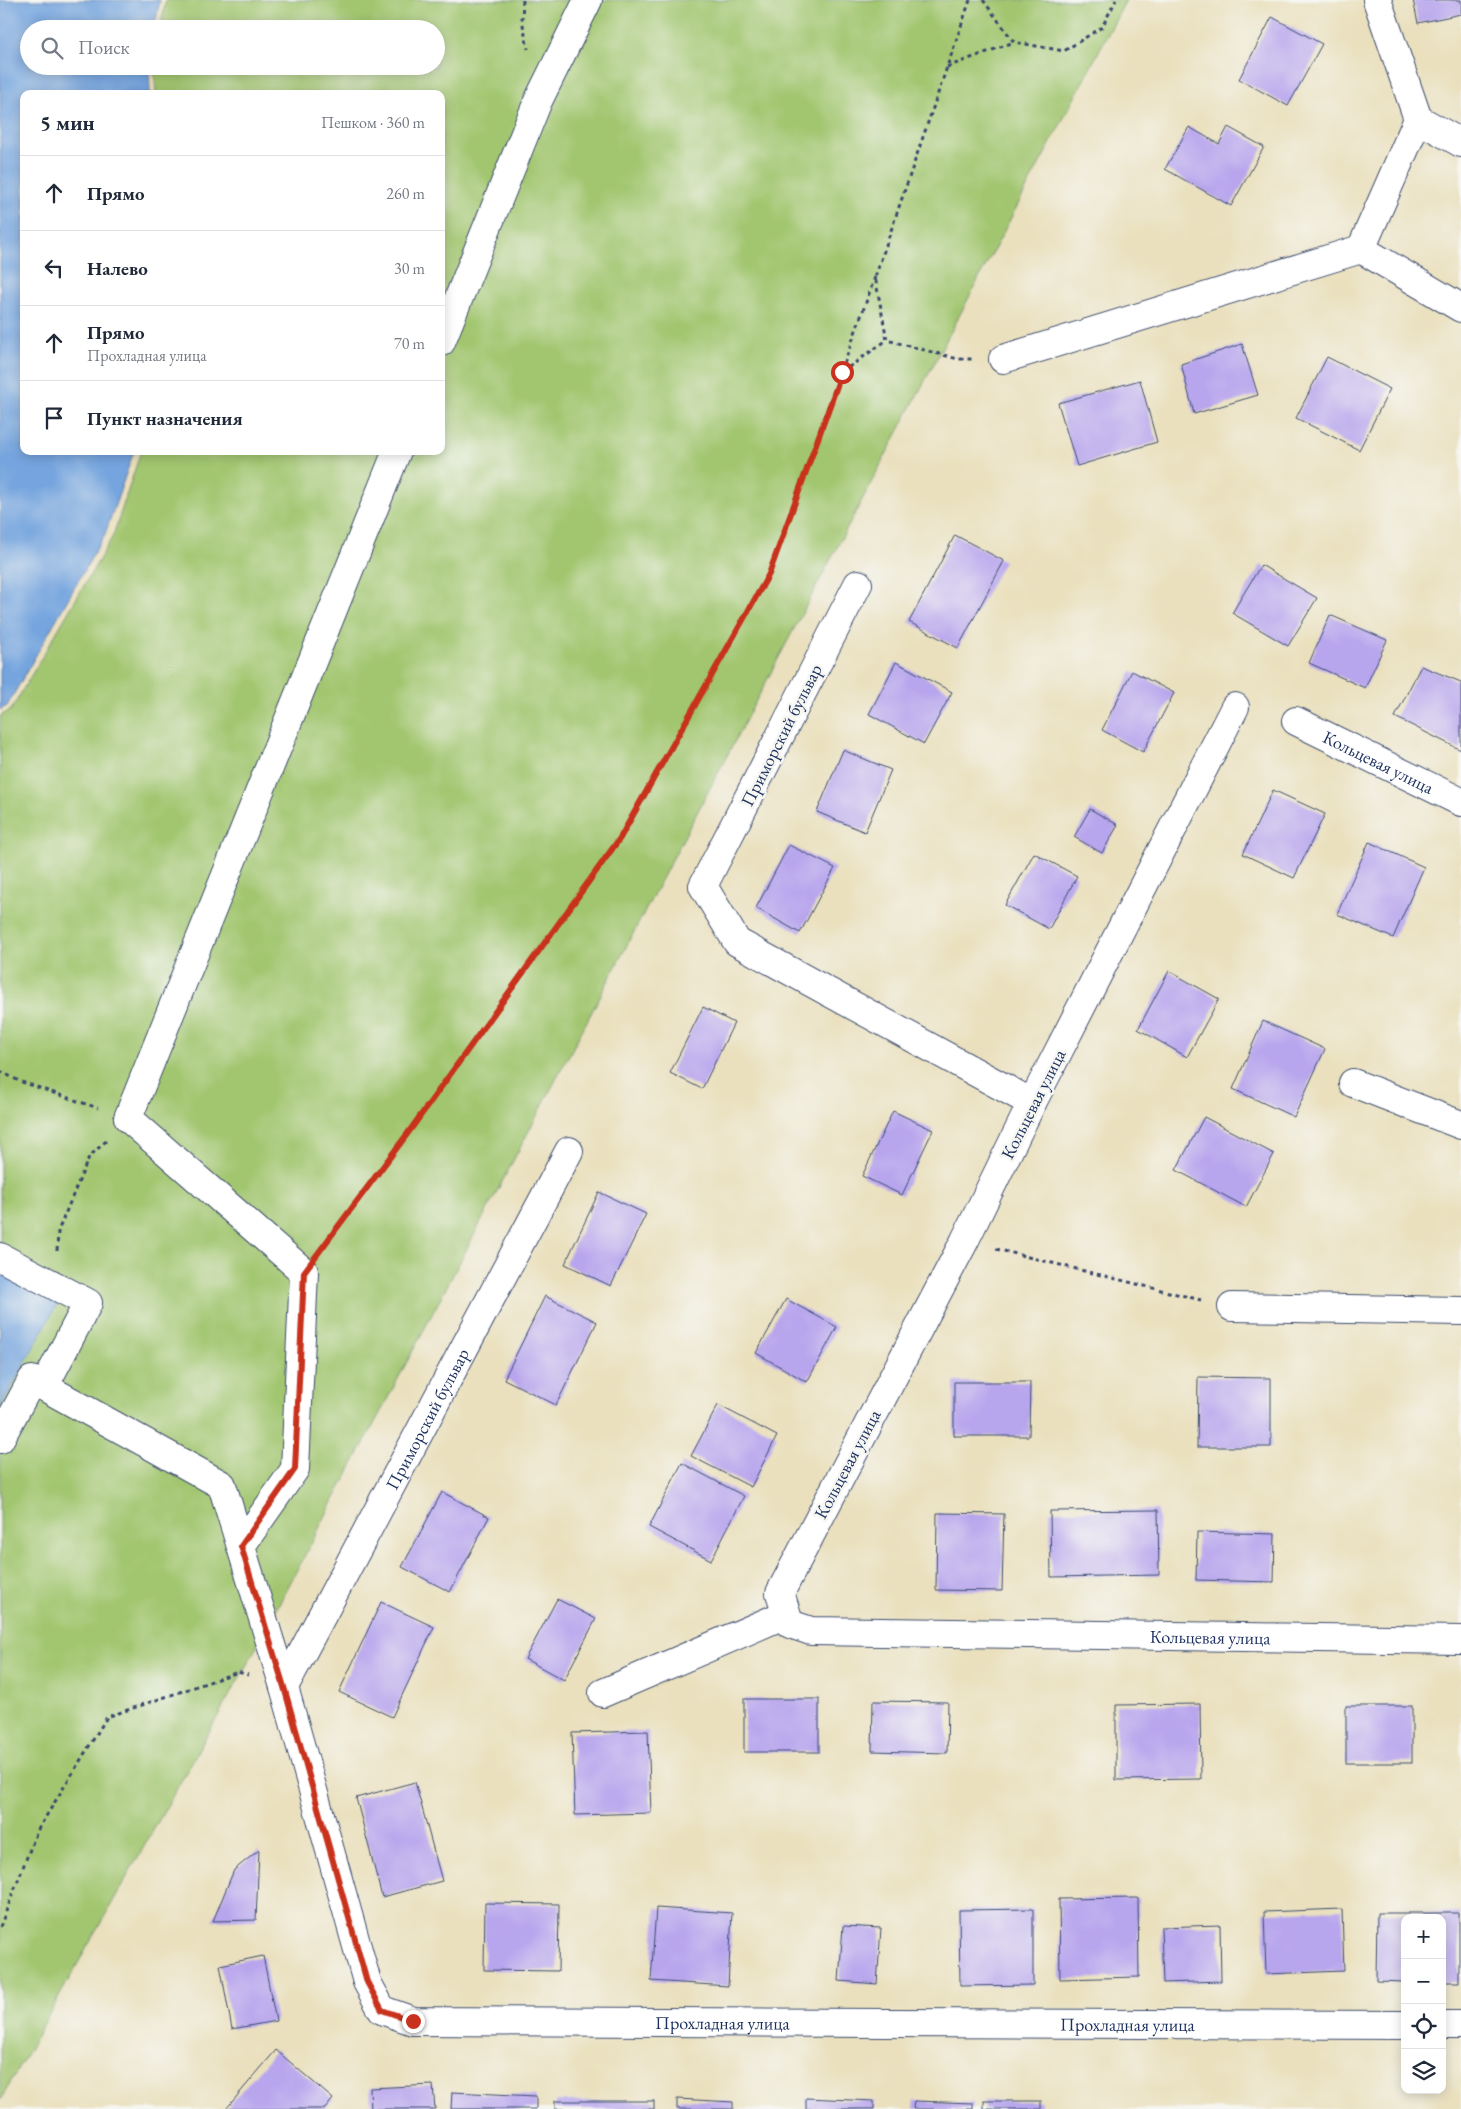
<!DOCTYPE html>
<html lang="ru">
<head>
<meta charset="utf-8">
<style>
	body { margin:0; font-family:"EB Garamond",serif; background:#f6f6f7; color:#1f2937 }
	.controls { position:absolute; right:15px; bottom:15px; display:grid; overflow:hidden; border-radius:10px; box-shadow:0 2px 12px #0003 }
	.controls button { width:45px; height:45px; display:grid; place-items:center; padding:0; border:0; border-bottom:1px solid #e0e1e3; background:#fff; color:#1f2937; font:25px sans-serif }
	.stop { position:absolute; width:15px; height:15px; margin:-11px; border:4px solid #c8321e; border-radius:50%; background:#fff }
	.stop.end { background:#c8321e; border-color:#fff; box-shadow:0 1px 5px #0008 }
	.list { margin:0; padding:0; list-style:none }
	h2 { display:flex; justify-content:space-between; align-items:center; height:65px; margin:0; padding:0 20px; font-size:21px }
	h2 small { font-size:16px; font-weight:400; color:#747a83 }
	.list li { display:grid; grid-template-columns:32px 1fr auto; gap:15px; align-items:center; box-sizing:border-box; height:75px; padding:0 20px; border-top:1px solid #e0e1e3 }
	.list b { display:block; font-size:19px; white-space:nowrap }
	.list p { margin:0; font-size:16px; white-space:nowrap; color:#747a83 }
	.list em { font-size:16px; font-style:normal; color:#747a83 }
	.icon { flex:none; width:28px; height:28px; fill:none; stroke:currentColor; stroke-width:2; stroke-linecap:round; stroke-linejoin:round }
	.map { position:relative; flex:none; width:1461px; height:2109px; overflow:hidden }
	.search { position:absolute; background:#fff; box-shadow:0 2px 12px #0003; left:20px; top:20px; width:425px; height:55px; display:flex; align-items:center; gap:12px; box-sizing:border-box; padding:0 18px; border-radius:28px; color:#747a83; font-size:19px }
	.panel { position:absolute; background:#fff; box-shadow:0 2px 12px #0003; left:20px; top:90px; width:425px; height:365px; border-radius:10px }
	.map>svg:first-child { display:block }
</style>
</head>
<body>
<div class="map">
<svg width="1461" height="2109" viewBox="0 0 1461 2109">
	<rect width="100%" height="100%" fill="#f6f6f2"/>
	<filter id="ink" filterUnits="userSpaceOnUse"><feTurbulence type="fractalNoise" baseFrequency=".02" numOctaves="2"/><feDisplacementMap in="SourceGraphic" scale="10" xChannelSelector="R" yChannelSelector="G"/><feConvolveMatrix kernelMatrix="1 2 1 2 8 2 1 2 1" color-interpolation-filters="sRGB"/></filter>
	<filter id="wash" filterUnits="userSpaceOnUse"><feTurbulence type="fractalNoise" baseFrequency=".0096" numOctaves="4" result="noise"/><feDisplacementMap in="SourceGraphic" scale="20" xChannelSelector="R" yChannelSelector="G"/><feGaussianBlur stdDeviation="1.12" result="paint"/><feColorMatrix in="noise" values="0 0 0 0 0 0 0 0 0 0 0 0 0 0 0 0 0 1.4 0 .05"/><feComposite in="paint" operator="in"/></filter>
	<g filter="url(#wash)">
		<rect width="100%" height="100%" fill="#eae0bd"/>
		<polygon fill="#a2c66f" stroke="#5e7a66" points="166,0 1126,0 249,1661 0,2101 0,716 11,710 113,536 141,451 441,451 441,94 156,94 154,66 436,66 436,29 160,29"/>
		<g fill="#75a4de" stroke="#486a9e">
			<polygon points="0,0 160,0 154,29 29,29 29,66 149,66 150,94 24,94 24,451 134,451 105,534 7,706 0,710"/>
			<polygon points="0,1272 58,1303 0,1408"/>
		</g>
		<g id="blocks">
			<g fill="#b7a5ed">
				<polygon points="1413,0 1461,0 1461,14 1418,23"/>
				<polygon points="1272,17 1322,44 1288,106 1239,79"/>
				<polygon points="1189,127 1219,144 1228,127 1264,147 1231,206 1165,169"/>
				<polygon points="1242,344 1258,395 1194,414 1181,364"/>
				<polygon points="1327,357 1390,389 1359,450 1296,418"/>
				<polygon points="1140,380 1157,442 1077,466 1058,403"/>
				<polygon points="955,535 1004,561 958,648 909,622"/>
				<polygon points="1261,565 1317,598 1288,646 1232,613"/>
				<polygon points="1330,615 1387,640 1365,688 1309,663"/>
				<polygon points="896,662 952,692 924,744 869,714"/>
				<polygon points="1421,666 1461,682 1461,750 1395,717"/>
				<polygon points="1132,671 1174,693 1143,752 1102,730"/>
				<polygon points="843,750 891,770 865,832 817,812"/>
				<polygon points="1273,790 1325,814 1294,878 1243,854"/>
				<polygon points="1090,809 1118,825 1102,853 1074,837"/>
				<polygon points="1369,842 1424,867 1393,938 1337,914"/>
				<polygon points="789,845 835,868 800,933 756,908"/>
				<polygon points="1034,853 1077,876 1049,929 1005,905"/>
				<polygon points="1169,971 1219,999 1187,1057 1138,1029"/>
				<polygon points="703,1007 734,1023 702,1089 670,1073"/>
				<polygon points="1263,1021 1325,1049 1294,1117 1233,1089"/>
				<polygon points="893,1111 933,1130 902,1195 862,1176"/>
				<polygon points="1204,1117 1274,1154 1246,1207 1176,1170"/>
				<polygon points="599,1192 646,1214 611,1286 565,1264"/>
				<polygon points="545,1296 597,1322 556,1405 504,1379"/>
				<polygon points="786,1299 837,1327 807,1382 756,1353"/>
				<polygon points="1198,1377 1271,1378 1271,1447 1197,1447"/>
				<polygon points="954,1382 1030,1382 1029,1436 954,1436"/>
				<polygon points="718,1405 777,1436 751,1487 691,1456"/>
				<polygon points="682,1463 744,1496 711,1560 649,1527"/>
				<polygon points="442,1492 489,1517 450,1592 402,1567"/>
				<polygon points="1158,1510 1159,1575 1051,1577 1050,1511"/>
				<polygon points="937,1513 1004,1514 1002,1591 936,1590"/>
				<polygon points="1197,1532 1275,1534 1274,1582 1196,1580"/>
				<polygon points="557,1599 596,1619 564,1680 525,1659"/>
				<polygon points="381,1602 434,1627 392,1717 339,1692"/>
				<rect x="744" y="1699" width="75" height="53"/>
				<polygon points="873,1701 948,1702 947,1753 872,1751"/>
				<polygon points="1200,1704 1201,1779 1116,1780 1116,1705"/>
				<rect x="1346" y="1706" width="66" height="57"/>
				<polygon points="648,1731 651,1813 575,1815 572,1733"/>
				<polygon points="415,1782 442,1881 382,1897 356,1798"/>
				<polygon points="259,1850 256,1920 213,1921 234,1870"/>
				<polygon points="1138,1898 1139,1977 1060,1979 1059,1899"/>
				<polygon points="485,1903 559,1904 558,1971 484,1970"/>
				<polygon points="656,1908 732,1913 728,1986 651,1981"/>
				<polygon points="1033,1909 1033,1985 960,1986 959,1910"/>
				<polygon points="1342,1909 1344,1971 1266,1974 1264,1912"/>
				<polygon points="1377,1913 1459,1913 1459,1982 1442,1982 1442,1918 1405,1918 1405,1982 1376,1981"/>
				<polygon points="1220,1925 1221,1981 1163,1983 1161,1927"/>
				<polygon points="843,1926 881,1928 877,1984 839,1981"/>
				<polygon points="263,1956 276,2021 232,2029 220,1965"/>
				<polygon points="276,2050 333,2099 325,2109 226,2109"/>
				<polygon points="433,2085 435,2109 371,2109 370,2088"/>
				<polygon points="452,2092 536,2096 536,2109 451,2109"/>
				<polygon points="806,2098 874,2101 874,2109 806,2109"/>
				<polygon points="677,2099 733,2102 733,2109 677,2109"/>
				<rect x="555" y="2101" width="99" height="8"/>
				<polygon points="914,2101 973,2103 973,2109 913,2109"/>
				<rect x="984" y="2101" width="57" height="8"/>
			</g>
		</g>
	</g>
	<g filter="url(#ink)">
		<use href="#blocks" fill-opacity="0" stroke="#3a4a6c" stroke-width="1"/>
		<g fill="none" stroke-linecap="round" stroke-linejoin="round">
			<defs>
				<g id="minor">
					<polyline points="1377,0 1418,119 1461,143"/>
					<polyline points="1361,249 1418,119"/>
					<polyline points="441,342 538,101 588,0"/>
					<polyline points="1003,359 1361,249 1461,308"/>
					<polyline points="858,584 703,886 737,942 1032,1103"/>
					<path id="s1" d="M1235,707L1032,1103L964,1242L780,1593L790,1624L811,1631L1461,1640"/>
					<path id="s2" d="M1296,721L1461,802"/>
					<polyline points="1353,1083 1461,1125"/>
					<polyline points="0,1257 88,1303 44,1387"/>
					<polyline points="1232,1307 1461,1311"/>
					<path id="s3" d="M0,1439L32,1380L222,1485L284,1687L367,1982L382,2010L413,2021L1405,2025"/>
					<polyline points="241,1546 295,1469 304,1272 128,1118 397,451"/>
					<path id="s4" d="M284,1687L569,1151"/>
					<polyline points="603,1693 786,1614"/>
					<polyline points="1442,2025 1461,2025"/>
				</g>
			</defs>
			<use href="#minor" stroke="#3a4a6c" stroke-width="30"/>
			<g stroke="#3a4a6c" stroke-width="3" stroke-dasharray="4 4" stroke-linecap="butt">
				<polyline points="523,0 522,20 528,49"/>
				<polyline points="970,0 875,277 887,340 958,359 972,359"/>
				<polyline points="983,0 1014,42 1064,51 1102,27 1116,0"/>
				<polyline points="947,67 1014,42"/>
				<polyline points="842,372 887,340"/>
				<polyline points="0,1071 19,1081 98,1108"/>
				<polyline points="323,1247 408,1133 620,839 769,574 875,277"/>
				<polyline points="996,1249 1201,1300"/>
				<polyline points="57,1251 58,1231 89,1157 106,1141"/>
				<polyline points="0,1927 37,1831 107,1717 238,1672 248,1675"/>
			</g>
			<use href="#minor" stroke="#fff" stroke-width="28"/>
		</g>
	</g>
	<g fill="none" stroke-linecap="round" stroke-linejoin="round" filter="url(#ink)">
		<polyline stroke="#c8321e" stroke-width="6" points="413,2021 382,2010 367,1982 284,1687 241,1546 295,1469 304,1272 408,1133 620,838 769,574 842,372"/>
	</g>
	<g text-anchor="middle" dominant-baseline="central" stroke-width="5" stroke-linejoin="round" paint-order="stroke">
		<g font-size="18" fill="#1b2f5e" stroke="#f6f6f2">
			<text transform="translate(781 735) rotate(-63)">Приморский бульвар</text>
			<text stroke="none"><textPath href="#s2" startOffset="92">Кольцевая улица</textPath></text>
			<text transform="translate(1033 1104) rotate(-63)">Кольцевая улица</text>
			<text stroke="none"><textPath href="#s4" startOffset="304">Приморский бульвар</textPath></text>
			<text transform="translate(847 1464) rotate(-62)">Кольцевая улица</text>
			<text stroke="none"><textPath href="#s1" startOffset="1450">Кольцевая улица</textPath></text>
			<text stroke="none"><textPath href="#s3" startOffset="1176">Прохладная улица</textPath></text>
			<text stroke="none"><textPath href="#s3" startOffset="1581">Прохладная улица</textPath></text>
		</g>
	</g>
</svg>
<div class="controls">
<button>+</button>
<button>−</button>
<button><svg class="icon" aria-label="locate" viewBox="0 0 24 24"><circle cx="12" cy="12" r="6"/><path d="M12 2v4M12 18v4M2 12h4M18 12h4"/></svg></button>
<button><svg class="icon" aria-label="layers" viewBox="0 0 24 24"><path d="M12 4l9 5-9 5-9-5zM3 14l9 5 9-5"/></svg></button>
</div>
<div class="stop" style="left:842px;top:372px"></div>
<div class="stop end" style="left:413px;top:2021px"></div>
<div class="search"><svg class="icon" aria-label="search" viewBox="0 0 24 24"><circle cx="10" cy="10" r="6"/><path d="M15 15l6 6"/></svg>Поиск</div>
<section class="panel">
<h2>5 мин<small>Пешком · 360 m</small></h2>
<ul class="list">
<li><svg class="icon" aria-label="ahead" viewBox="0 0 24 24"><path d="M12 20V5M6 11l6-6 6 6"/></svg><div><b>Прямо</b></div><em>260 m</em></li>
<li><svg class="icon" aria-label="left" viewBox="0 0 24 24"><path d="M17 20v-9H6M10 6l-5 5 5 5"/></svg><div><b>Налево</b></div><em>30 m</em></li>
<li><svg class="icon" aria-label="ahead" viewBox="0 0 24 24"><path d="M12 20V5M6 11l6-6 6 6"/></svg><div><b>Прямо</b><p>Прохладная улица</p></div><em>70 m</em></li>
<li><svg class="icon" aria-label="arrive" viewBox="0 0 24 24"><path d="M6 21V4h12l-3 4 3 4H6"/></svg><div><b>Пункт назначения</b></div></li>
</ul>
</section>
</div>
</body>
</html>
